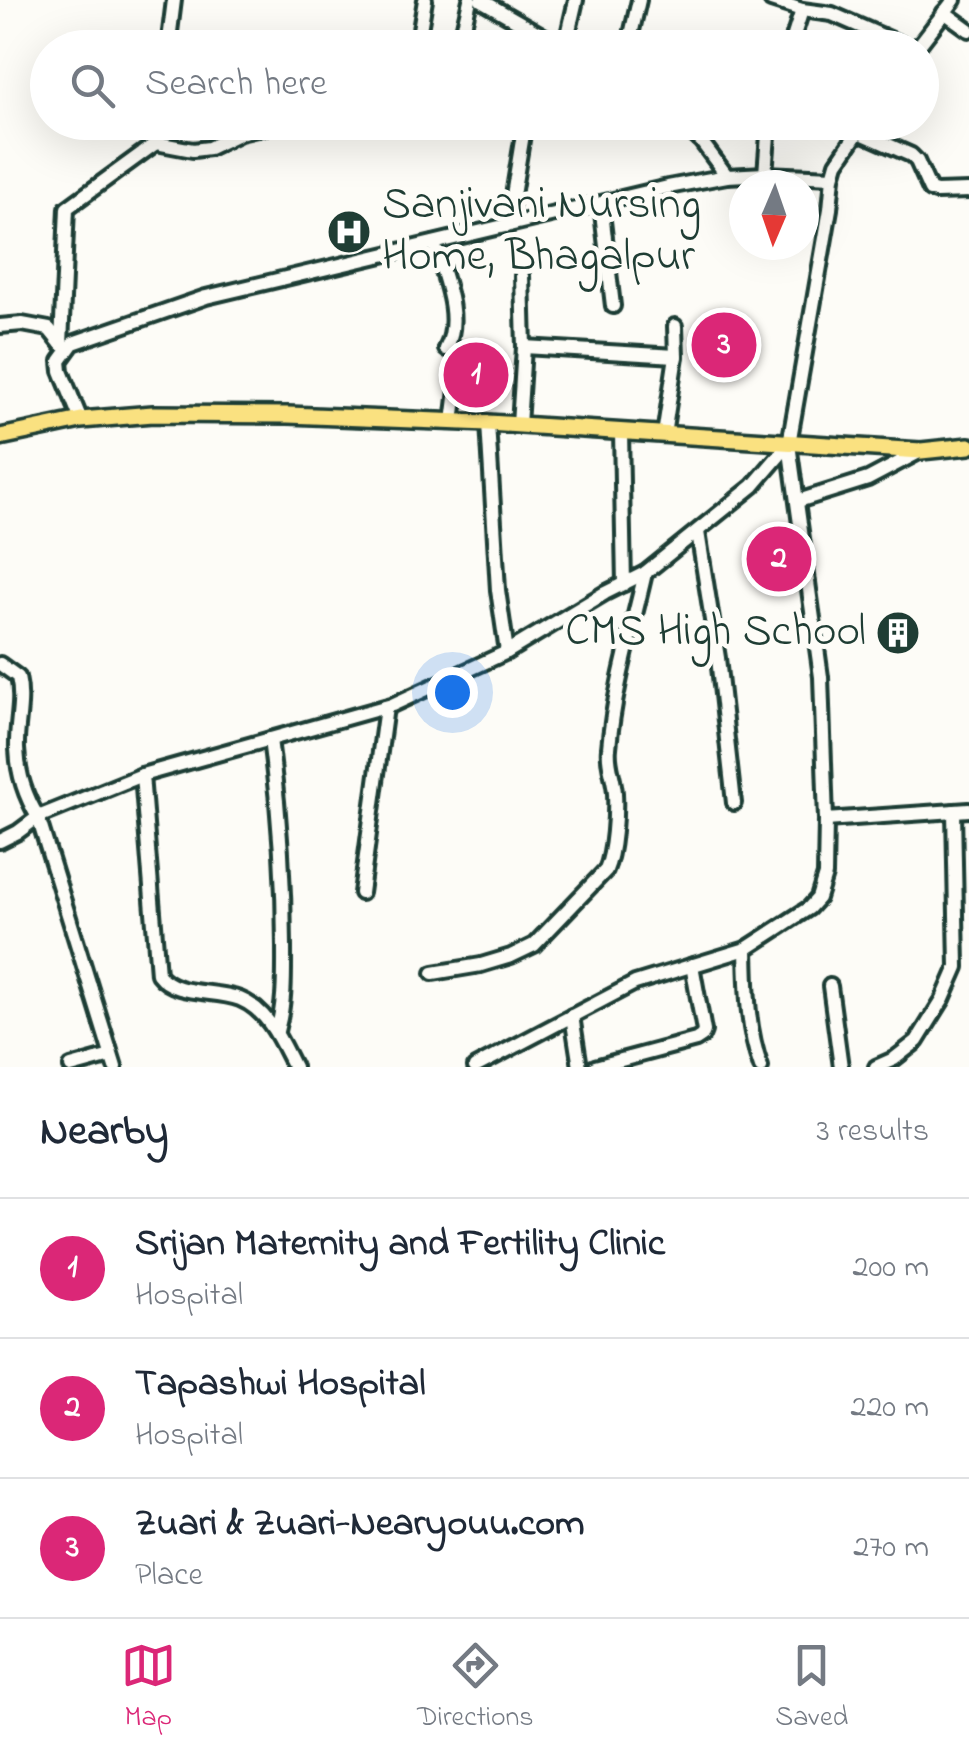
<!DOCTYPE html>
<html lang="en">
<head>
<meta charset="utf-8">
<style>
	body { margin:0; font-family:"Indie Flower",sans-serif; background:#f6f6f7; color:#1f2937 }
	.compass { position:absolute; left:729px; top:170px; width:90px; height:90px; border-radius:50%; background:#fff; box-shadow:0 10px 40px #0002; rotate:182deg }
	.you { position:absolute; left:452px; top:692px; width:35px; height:35px; margin:-25px; border:8px solid #fff; border-radius:50%; background:#1a73e8; box-shadow:0 0 0 15px #1a73e833 }
	.badge { display:grid; place-items:center; width:65px; height:65px; border-radius:50%; background:#db2777; color:#fff; font-size:32px; font-weight:700 }
	.pin { position:absolute; translate:-50% -50%; border:5px solid #fff; box-shadow:0 2px 10px #0006 }
	.list { margin:0; padding:0; list-style:none }
	h2 { display:flex; justify-content:space-between; align-items:center; height:130px; margin:0; padding:0 40px; font-size:42px }
	h2 small { font-size:32px; font-weight:400; color:#747a83 }
	.list li { display:grid; grid-template-columns:65px 1fr auto; gap:30px; align-items:center; box-sizing:border-box; height:140px; padding:0 40px; border-top:2px solid #e0e1e3 }
	.list b { display:block; font-size:38px; white-space:nowrap }
	.list p { margin:0; font-size:32px; white-space:nowrap; color:#747a83 }
	.list em { font-size:32px; font-style:normal; color:#747a83 }
	.icon { flex:none; width:55px; height:55px; fill:none; stroke:currentColor; stroke-width:2; stroke-linecap:round; stroke-linejoin:round }
	.map { position:relative; flex:none; width:969px; height:1067px; overflow:hidden }
	.search { position:absolute; background:#fff; box-shadow:0 10px 40px #0002; left:30px; right:30px; top:30px; height:110px; display:flex; align-items:center; gap:25px; box-sizing:border-box; padding:0 35px; border-radius:55px; color:#747a83; font-size:38px }
	.sheet { height:550px; background:#fff }
	nav { display:flex; justify-content:space-around; align-items:center; box-sizing:border-box; height:140px; border-top:2px solid #e0e1e3; background:#fff; font-size:28px; color:#747a83 }
	nav a { display:grid; justify-items:center; gap:5px }
	nav .on { color:#db2777 }
	.map>svg:first-child { display:block }
</style>
</head>
<body>
<div class="map">
<svg width="969" height="1067" viewBox="0 0 969 1067">
	<rect width="100%" height="100%" fill="#fdfcf7"/>
	<filter id="ink" filterUnits="userSpaceOnUse"><feTurbulence type="fractalNoise" baseFrequency=".01" numOctaves="2"/><feDisplacementMap in="SourceGraphic" scale="20" xChannelSelector="R" yChannelSelector="G"/><feConvolveMatrix kernelMatrix="1 2 1 2 8 2 1 2 1" color-interpolation-filters="sRGB"/></filter>
	<g filter="url(#ink)">
		<g fill="none" stroke-linecap="round" stroke-linejoin="round">
			<defs>
				<g id="minor">
					<polyline points="481,0 564,48"/>
					<polyline points="771,0 802,10 832,14 910,48"/>
					<polyline points="944,12 969,30"/>
					<polyline points="168,48 174,0"/>
					<polyline points="417,48 425,0"/>
					<polyline points="459,48 470,0"/>
					<polyline points="565,48 576,0"/>
					<polyline points="628,48 639,0"/>
					<polyline points="790,48 802,10"/>
					<polyline points="917,48 954,0"/>
					<polyline points="680,122 701,141 727,176"/>
					<polyline points="865,122 837,163 833,177 830,209 789,444 821,677 826,820 969,810"/>
					<polyline points="439,131 441,122"/>
					<polyline points="859,132 911,155 917,161 930,190 936,192 969,191"/>
					<polyline points="156,143 193,150 209,148 240,133 287,122"/>
					<polyline points="765,174 769,122"/>
					<polyline points="601,204 613,306"/>
					<polyline points="508,226 525,122"/>
					<path d="M434,243C443,275 463,317 446,349L462,350L453,422"/>
					<polyline points="0,326 22,324 49,329 61,344"/>
					<polyline points="61,344 67,208 156,143 159,122"/>
					<polyline points="524,347 676,356"/>
					<polyline points="81,420 61,371 60,361 73,343 206,297 668,187 727,176 765,174 833,177"/>
					<polyline points="488,423 498,590 507,652"/>
					<polyline points="519,425 524,347 522,276"/>
					<polyline points="621,432 624,584"/>
					<polyline points="664,435 676,356 675,326"/>
					<polyline points="798,501 868,479 921,451"/>
					<polyline points="698,532 718,658 734,803"/>
					<path d="M0,664L18,677C24,702 16,724 17,749C18,775 25,796 38,817L115,1067"/>
					<path d="M270,739C279,808 284,877 284,947C284,975 285,1003 277,1031"/>
					<path d="M142,775L158,974C175,997 215,989 240,999C269,1011 281,1042 294,1067"/>
					<polyline points="0,841 18,832 38,817 142,775 392,705 507,652 605,593 645,573 753,486 789,444"/>
					<polyline points="361,893 386,707"/>
					<path d="M746,949C747,990 747,1028 761,1067"/>
					<path d="M433,973L481,965L511,956L534,945L606,870C614,852 616,813 615,793C614,777 607,764 609,748C614,689 632,630 645,573"/>
					<polyline points="830,986 841,1067"/>
					<polyline points="572,1016 580,1067"/>
					<polyline points="71,1067 111,1056"/>
					<polyline points="475,1067 635,983 746,949 809,908 818,898 825,875 826,820"/>
					<polyline points="595,1067 696,1040 702,1036 704,1031 692,965"/>
					<polyline points="876,1067 894,1059 917,1041 943,999 957,967 954,811"/>
				</g>
				<polyline id="major" points="0,437 81,420 153,414 288,415 488,423 921,451 969,446"/>
			</defs>
			<use href="#minor" stroke="#1f3d34" stroke-width="20"/>
			<use href="#major" stroke="#1f3d34" stroke-width="22"/>
			<use href="#minor" stroke="#fdfcf7" stroke-width="12"/>
			<use href="#major" stroke="#fae180" stroke-width="15"/>
		</g>
	</g>
	<defs>
		<symbol id="hospital-disc" viewBox="-11 -11 22 22"><circle r="9.5" fill="#1f3d34" stroke="#fdfcf7"/><path d="M-5-5h3v3.5h4V-5h3V5h-3V1.5h-4V5h-3Z" fill="#fff"/></symbol>
		<symbol id="building-disc" viewBox="-11 -11 22 22"><circle r="9.5" fill="#1f3d34" stroke="#fdfcf7"/><path d="M-4-6H4V6H1V3H-1V6H-4ZM-2.5-4.3h1.7v1.8h-1.7ZM.8-4.3h1.7v1.8H.8ZM-2.5-1h1.7V.8h-1.7ZM.8-1h1.7V.8H.8Z" fill="#fff"/></symbol>
	</defs>
	<g fill-rule="evenodd">
		<use href="#hospital-disc" x="324" y="207" width="50" height="50"/>
		<use href="#building-disc" x="873" y="608" width="50" height="50"/>
	</g>
	<g text-anchor="middle" dominant-baseline="central" stroke-width="10" stroke-linejoin="round" paint-order="stroke">
		<g font-size="45" fill="#1f3d34" stroke="#fdfcf7" text-anchor="start">
			<text x="382" y="206">Sanjivani Nursing<tspan x="382" dy="52">Home, Bhagalpur</tspan></text>
			<text x="866" y="633" text-anchor="end">CMS High School</text>
		</g>
	</g>
</svg>
<svg class="compass" viewBox="-18 -18 36 36"><path d="M0-13l5 13h-10z" fill="#e53935"/><path d="M0 13l5-13h-10z" fill="#747a83"/></svg>
<div class="you"></div>
<div class="pin badge" style="left:476px;top:375px">1</div>
<div class="pin badge" style="left:779px;top:559px">2</div>
<div class="pin badge" style="left:724px;top:345px">3</div>
<div class="search"><svg class="icon" aria-label="search" viewBox="0 0 24 24"><circle cx="10" cy="10" r="6"/><path d="M15 15l6 6"/></svg>Search here</div>
</div>
<section class="sheet">
<h2>Nearby<small>3 results</small></h2>
<ul class="list">
<li><span class="badge">1</span><div><b>Srijan Maternity and Fertility Clinic</b><p>Hospital</p></div><em>200 m</em></li>
<li><span class="badge">2</span><div><b>Tapashwi Hospital</b><p>Hospital</p></div><em>220 m</em></li>
<li><span class="badge">3</span><div><b>Zuari &amp; Zuari-Nearyouu.com</b><p>Place</p></div><em>270 m</em></li>
</ul>
</section>
<nav>
<a class="on"><svg class="icon" aria-label="map" viewBox="0 0 24 24"><path d="M3 6l6-2 6 2 6-2v14l-6 2-6-2-6 2zM9 4v14M15 6v14"/></svg>Map</a>
<a><svg class="icon" aria-label="directions" viewBox="0 0 24 24"><path d="M12 3l9 9-9 9-9-9zM9 14v-3h6M13 9l2 2-2 2"/></svg>Directions</a>
<a><svg class="icon" aria-label="saved" viewBox="0 0 24 24"><path d="M7 4h10v16l-5-4-5 4z"/></svg>Saved</a>
</nav>
</body>
</html>
